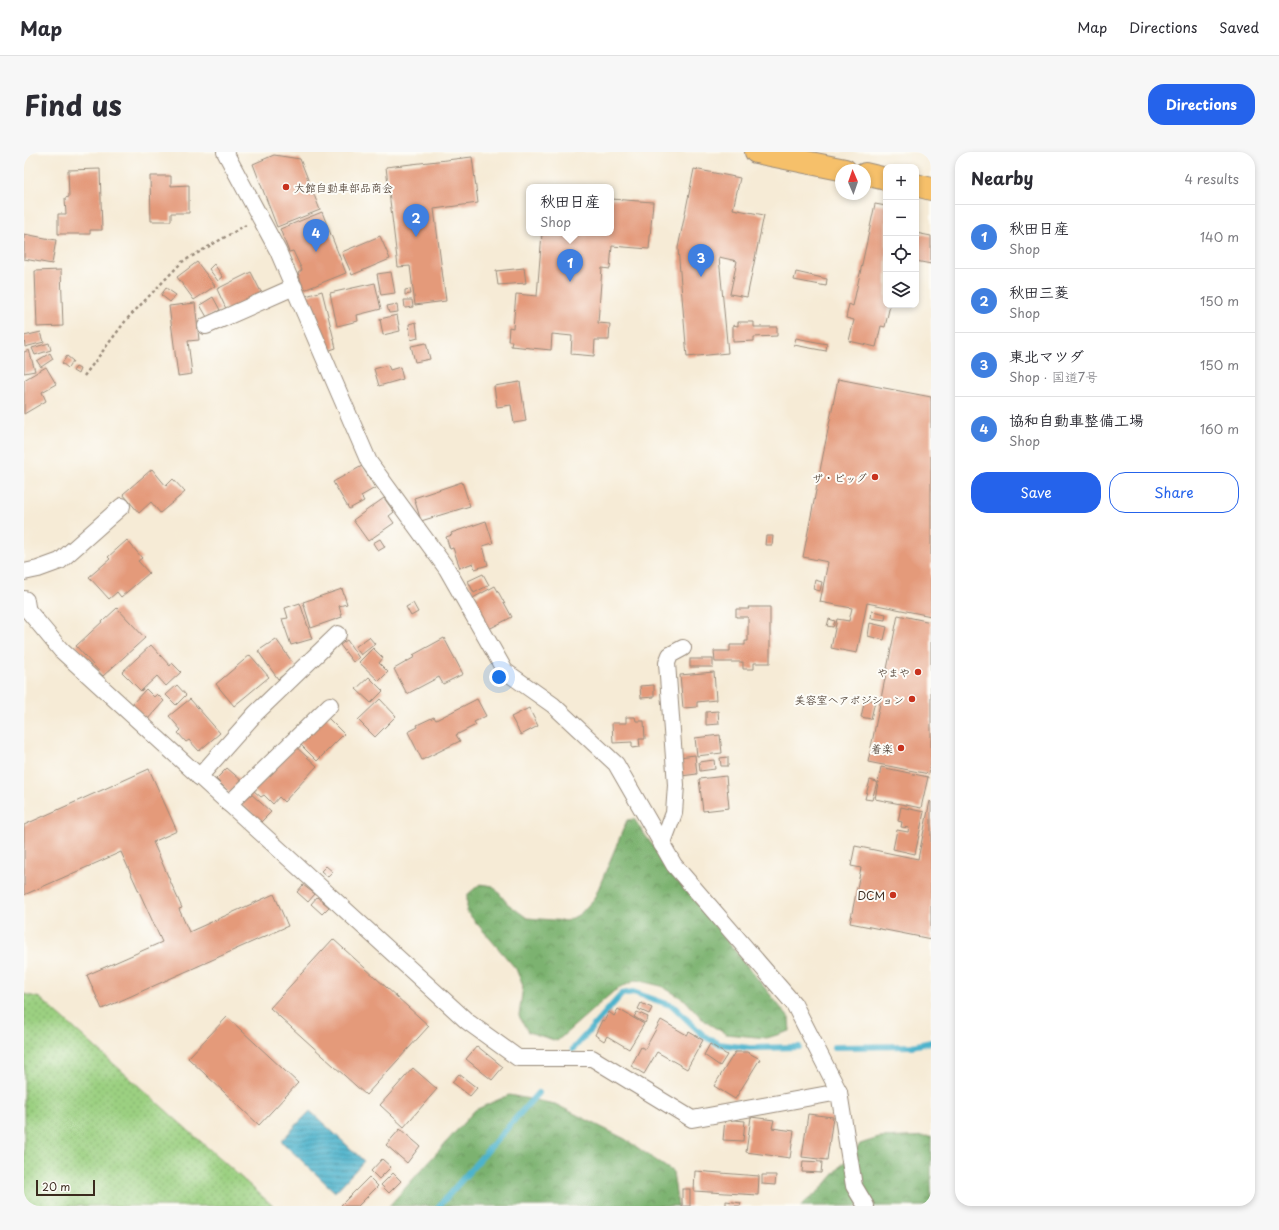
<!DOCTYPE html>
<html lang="en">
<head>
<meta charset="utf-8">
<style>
	body { margin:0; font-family:"Playpen Sans","Klee One",sans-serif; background:#f7f7f7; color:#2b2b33 }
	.controls { position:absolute; right:12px; top:12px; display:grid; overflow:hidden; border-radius:8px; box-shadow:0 2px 6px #0003 }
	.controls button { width:36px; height:36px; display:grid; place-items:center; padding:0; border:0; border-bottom:1px solid #e1e1e2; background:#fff; color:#2b2b33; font:20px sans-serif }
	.compass { position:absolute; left:811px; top:12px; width:36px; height:36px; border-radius:50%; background:#fff; box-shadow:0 2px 6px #0003; rotate:358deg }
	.scale { position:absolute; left:12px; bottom:10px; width:59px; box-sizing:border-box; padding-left:4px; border:2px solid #3b2a1e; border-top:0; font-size:11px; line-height:14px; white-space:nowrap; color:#3b2a1e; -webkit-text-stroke:3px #fdfcf7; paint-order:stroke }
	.you { position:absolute; left:475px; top:525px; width:14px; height:14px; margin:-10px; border:3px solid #fff; border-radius:50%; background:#1a73e8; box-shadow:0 0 0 6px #1a73e833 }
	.badge { display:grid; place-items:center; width:26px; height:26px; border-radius:50%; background:#2563eb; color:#fff; font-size:13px; font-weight:700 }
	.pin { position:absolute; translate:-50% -33px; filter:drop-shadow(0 1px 2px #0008) }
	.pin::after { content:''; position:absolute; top:21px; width:14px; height:12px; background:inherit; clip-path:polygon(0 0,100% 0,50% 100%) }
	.popup { position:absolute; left:502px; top:32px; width:88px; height:52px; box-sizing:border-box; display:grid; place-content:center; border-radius:8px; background:#fff; filter:drop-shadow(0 1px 3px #0005); font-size:13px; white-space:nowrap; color:#7c7c81 }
	.popup b { font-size:15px; color:#2b2b33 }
	.popup::after { content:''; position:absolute; left:50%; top:100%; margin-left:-8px; border:8px solid transparent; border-top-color:#fff }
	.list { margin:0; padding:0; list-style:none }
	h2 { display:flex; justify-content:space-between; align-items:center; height:52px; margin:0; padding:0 16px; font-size:17px }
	h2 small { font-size:13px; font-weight:400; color:#7c7c81 }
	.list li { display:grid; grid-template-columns:26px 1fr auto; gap:12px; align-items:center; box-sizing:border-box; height:64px; padding:0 16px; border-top:1px solid #e1e1e2 }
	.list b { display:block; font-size:15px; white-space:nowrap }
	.list p { margin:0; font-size:13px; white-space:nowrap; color:#7c7c81 }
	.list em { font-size:13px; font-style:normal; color:#7c7c81 }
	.actions { display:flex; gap:8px; padding:12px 16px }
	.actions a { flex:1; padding:9px 0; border:1px solid #2563eb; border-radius:16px; text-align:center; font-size:14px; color:#2563eb }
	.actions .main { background:#2563eb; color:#fff }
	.icon { flex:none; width:22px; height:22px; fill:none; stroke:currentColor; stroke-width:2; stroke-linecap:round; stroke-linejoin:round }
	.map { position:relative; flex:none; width:907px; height:1054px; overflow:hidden; border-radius:16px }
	header { display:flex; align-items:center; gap:24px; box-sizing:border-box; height:56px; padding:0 20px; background:#fff; border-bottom:1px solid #e1e1e2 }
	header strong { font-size:19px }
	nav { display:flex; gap:22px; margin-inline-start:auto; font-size:14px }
	.intro { display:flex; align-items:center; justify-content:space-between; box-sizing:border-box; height:96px; padding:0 24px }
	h1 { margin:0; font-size:28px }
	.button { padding:10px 18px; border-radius:16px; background:#2563eb; color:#fff; font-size:14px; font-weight:700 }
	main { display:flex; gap:24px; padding:0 24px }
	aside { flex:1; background:#fff; border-radius:16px; box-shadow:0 2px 6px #0003 }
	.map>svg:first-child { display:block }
</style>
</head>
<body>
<header>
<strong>Map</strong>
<nav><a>Map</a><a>Directions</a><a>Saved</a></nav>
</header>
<div class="intro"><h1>Find us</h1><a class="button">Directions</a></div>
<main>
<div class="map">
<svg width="907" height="1054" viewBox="0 0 907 1054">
	<defs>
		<pattern id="grass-dots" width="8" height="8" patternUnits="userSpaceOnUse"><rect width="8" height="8" fill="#9bd081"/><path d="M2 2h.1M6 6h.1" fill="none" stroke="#80a969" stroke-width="1.8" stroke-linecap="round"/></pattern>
		<pattern id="forest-crowns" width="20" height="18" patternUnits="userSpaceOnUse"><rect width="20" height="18" fill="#7cb26f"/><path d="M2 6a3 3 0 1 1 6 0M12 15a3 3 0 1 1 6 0" fill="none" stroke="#67915b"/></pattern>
		<pattern id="water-rules" width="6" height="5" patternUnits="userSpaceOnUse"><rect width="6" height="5" fill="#4db3cc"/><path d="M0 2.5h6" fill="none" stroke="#4192a5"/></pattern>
	</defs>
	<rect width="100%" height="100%" fill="#fdfcf7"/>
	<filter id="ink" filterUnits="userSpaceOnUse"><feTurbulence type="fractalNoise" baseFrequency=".025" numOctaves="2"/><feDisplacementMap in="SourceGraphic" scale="8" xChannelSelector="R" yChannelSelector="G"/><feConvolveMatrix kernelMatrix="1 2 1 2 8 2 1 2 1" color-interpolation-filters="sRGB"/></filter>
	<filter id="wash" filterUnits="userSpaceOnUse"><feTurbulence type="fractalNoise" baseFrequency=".012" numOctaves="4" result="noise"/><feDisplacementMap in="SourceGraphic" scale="16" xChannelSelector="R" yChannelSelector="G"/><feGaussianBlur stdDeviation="0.9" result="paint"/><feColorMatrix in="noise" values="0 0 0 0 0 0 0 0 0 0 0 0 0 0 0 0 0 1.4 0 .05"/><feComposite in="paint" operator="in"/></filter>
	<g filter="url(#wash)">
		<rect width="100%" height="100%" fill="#f6ebd6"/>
		<polygon fill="url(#grass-dots)" stroke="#6b7d50" points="0,842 16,846 249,1054 0,1054"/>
		<g fill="url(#forest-crowns)" stroke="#5c6e46">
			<polygon points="610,667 642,713 765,866 766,879 743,886 702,882 680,869 661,848 637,834 612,828 590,839 533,889 504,880 495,864 499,834 492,817 443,760 443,743 456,732 469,734 484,752 503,766 543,769 556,762 570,747 603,668"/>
			<polygon points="485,943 531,952 601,987 649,1020 654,1054 365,1054 451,958"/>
			<polygon points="907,984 907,1054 776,1054 796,1038 836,992 855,986"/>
		</g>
		<polygon fill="url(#water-rules)" stroke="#446e75" points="286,959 340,1009 311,1040 257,989"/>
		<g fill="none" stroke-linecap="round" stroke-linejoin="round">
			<g stroke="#4db3cc" stroke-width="6">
				<polyline points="810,895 888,894 907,890"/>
				<polyline points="549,897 598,842 609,840 649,854 680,884 695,892 726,896 775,895"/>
				<polyline points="415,1054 514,941"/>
			</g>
		</g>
		<g id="blocks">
			<g fill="#e49a7a">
				<polygon points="250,3 276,7 296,58 253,75 229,12"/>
				<polygon points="448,5 454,51 410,57 422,149 391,153 386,114 374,115 362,15"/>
				<polygon points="76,17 78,78 66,78 66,82 34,82 34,62 42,62 41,46 45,45 44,18"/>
				<polygon points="670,17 716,26 709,57 740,63 723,145 706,142 713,109 695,105 704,201 663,205 654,96"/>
				<polygon points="126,24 147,24 147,34 165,33 165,61 147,61 147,69 127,69"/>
				<polygon points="587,47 629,50 625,97 588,94 586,117 578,116 574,171 586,172 585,188 571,188 570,204 547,202 548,184 528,182 527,198 487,194 488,189 484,189 485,175 489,176 492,142 513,144 518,81 587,81"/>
				<polygon points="851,52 862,54 862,153 866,153 861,175 857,174 852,195 825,189 830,168 822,166 825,152 829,154"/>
				<polygon points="298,60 322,121 280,138 274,121 278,118 269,99 265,100 256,77"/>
				<polygon points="892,81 907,84 907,112 892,109"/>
				<polygon points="0,82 32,88 28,112 0,107"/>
				<polygon points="356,84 366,107 328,123 318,100"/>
				<polygon points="173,110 191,134 170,148 153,125"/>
				<polygon points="190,112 199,125 194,129 185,117"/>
				<polygon points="500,116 502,131 474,133 472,119"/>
				<polygon points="37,118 39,174 13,175 11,119"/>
				<polygon points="227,120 238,142 203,159 193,137"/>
				<polygon points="367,120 371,141 357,143 353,122"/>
				<polygon points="772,120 803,127 802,134 770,128"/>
				<polygon points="351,131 357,157 333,163 334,169 313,174 306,141"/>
				<polygon points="142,136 152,143 146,150 137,143"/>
				<polygon points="386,137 387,142 381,143 381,138"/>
				<polygon points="298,139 312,196 303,199 279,145"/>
				<polygon points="189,145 196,158 183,165 176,153"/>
				<polygon points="380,148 388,148 389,155 381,156"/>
				<polygon points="171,151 175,188 164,189 168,222 154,224 145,154"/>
				<polygon points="373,152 374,160 365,161 363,154"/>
				<polygon points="373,163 376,179 359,183 356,167"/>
				<polygon points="392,170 394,186 387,188 385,172"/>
				<polygon points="714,170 730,170 730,175 753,175 753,184 730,185 730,189 709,190 709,173 714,174"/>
				<polygon points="17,180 20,190 1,195 0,184"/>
				<polygon points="772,186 803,192 802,199 770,193"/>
				<polygon points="25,191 27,198 11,203 8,196"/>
				<polygon points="402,191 406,207 391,210 387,194"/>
				<polygon points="5,198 11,219 0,221 0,200"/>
				<polygon points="26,201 29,207 17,215 13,209"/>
				<polygon points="43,204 49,209 44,216 38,211"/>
				<polygon points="364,213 366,218 376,215 379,227 355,234 350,217"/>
				<polygon points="22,215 32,232 18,240 22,249 0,262 0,228"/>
				<polygon points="52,215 56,217 54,222 49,219"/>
				<polygon points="814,227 907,245 907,464 843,451 833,501 807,496 813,467 825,469 828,456 796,450 804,410 779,405"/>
				<polygon points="496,230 502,269 490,271 487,253 473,255 470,234"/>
				<polygon points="338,314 351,336 337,344 340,349 325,357 309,330"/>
				<polygon points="128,317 142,334 149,327 161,340 136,361 127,350 115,361 99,342"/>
				<polygon points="438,330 446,354 397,369 390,346"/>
				<polygon points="360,346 370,360 365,364 370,371 344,389 329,368"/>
				<polygon points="462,369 469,391 459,394 464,413 451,417 449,411 436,416 429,396 426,397 422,385 428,383 427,381"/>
				<polygon points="742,384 749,384 748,393 741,393"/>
				<polygon points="356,387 361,395 354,399 349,391"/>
				<polygon points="103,388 118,406 114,409 125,421 97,445 93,440 85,447 65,425 86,407 84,405"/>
				<polygon points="459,422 465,433 450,441 444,429"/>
				<polygon points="791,428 798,430 796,439 789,437"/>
				<polygon points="471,434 488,465 463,478 447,447"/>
				<polygon points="318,437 323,452 315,454 318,465 287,476 279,450"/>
				<polygon points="276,451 288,487 267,493 258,467 264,466 261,456"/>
				<polygon points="389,451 394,460 387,464 382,455"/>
				<polygon points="724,455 746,455 746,511 730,511 730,517 719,517 719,510 691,510 690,499 706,499 706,493 721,493 721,489 724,489 724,465 712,465 712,457 725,457"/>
				<polygon points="93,456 121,486 79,524 52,494"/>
				<polygon points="848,459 862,462 861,468 847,466"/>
				<polygon points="874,463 907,470 907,610 905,622 844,610"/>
				<polygon points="805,467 811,469 809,475 803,474"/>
				<polygon points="846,471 863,475 860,488 844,484"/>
				<polygon points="345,485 351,492 337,503 331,495"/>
				<polygon points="420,486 439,522 419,532 415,525 383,542 370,517 391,505 389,503"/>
				<polygon points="252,487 271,514 254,527 234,499"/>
				<polygon points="323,488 335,506 329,510 316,493"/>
				<polygon points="127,493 146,514 148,511 157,520 142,534 133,524 117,539 98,520"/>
				<polygon points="349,496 359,506 355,511 364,520 355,529 335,510"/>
				<polygon points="226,503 245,525 210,554 192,532"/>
				<rect x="666" y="507" width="23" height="8"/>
				<polygon points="690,520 692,548 673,550 673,555 659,556 656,523"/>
				<polygon points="345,525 359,539 347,551 332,537"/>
				<polygon points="153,533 162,543 152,553 142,543"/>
				<polygon points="630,533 630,545 617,546 616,534"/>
				<polygon points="122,537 130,545 133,542 140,549 123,568 107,553"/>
				<polygon points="166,547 196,581 175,599 165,588 162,590 154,581 157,578 145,564"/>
				<polygon points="356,547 372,564 351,585 334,568"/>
				<polygon points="453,547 462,564 450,570 452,573 432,583 436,589 398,608 384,580 394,575 393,573 410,565 412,568"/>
				<polygon points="841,547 851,549 847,567 837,565"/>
				<polygon points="505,556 514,574 497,583 487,565"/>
				<polygon points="694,559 695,572 682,573 682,560"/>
				<polygon points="301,563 320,582 293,609 274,590"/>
				<polygon points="602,565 611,565 612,569 620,569 621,587 615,587 616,595 608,596 608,590 589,591 588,571 602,571"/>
				<polygon points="696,583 698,601 673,604 671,586"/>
				<polygon points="271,594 293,614 260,650 255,645 249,652 240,643 237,645 230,639"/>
				<polygon points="671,603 673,622 657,624 655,605"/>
				<polygon points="704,605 704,614 697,614 696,606"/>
				<polygon points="690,608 691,617 676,619 675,610"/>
				<polygon points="857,615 904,625 897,656 851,647"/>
				<polygon points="203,616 218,629 206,641 192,627"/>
				<polygon points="125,617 153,679 129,690 158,756 155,757 165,780 250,742 264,774 78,857 63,823 138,790 97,700 0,743 0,673"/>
				<polygon points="702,624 705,656 679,659 675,627"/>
				<polygon points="846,628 853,630 848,648 841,647"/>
				<polygon points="225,640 247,660 237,670 216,651"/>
				<polygon points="906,649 907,650 907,787 826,771 837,716 827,714 831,694 894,707"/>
				<polygon points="877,655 900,660 891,702 869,697 873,678 884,680 885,676 877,675 878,670 874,669"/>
				<polygon points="302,714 309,720 304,725 297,719"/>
				<polygon points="279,733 291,742 284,750 273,740"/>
				<polygon points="293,745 305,755 298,762 287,752"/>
				<polygon points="309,787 405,874 342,943 246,856"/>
				<polygon points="617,851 628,856 625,862 614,857"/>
				<polygon points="594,857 620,872 605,897 583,884 580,889 571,883 578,868 580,869 585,860 590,864"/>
				<polygon points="613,860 624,865 621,871 610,865"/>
				<polygon points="203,865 274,931 235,973 164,906"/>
				<polygon points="637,868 663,883 665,880 679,888 663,917 633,900 620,922 607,914 617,895 621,897"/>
				<polygon points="686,892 703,903 696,914 680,903"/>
				<polygon points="453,894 479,915 468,928 442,907"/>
				<polygon points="711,900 723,900 736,907 711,947 690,934"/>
				<polygon points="389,916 413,937 380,975 356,953"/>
				<polygon points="435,922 453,936 446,944 428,930"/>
				<polygon points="784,962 809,965 803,1008 778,1005"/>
				<polygon points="727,965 750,968 748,976 770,979 766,1006 722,1000"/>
				<polygon points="701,967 721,969 719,989 699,988"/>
				<polygon points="376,977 396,994 383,1011 362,993"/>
				<polygon points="358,1007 367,1015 355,1027 347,1019"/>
				<polygon points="779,1009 798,1010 797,1021 778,1020"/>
				<polygon points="671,1019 735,1024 734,1043 670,1039"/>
				<polygon points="369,1021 377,1029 365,1041 357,1033"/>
				<polygon points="738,1023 752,1023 751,1033 738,1032"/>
				<polygon points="345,1025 354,1034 334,1054 319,1054 317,1053"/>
				<rect x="658" y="1037" width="8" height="17"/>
				<polygon points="702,1049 717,1051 716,1054 702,1054"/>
			</g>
		</g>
	</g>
	<g filter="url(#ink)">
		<use href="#blocks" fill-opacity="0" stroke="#988a7a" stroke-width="1"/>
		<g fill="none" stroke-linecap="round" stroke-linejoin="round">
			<defs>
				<g id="minor">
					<polyline points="201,0 254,99 345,310 423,417 481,519 529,553 592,612 650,713 770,852 815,940 830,1034 842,1054"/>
					<polyline points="182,174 270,135"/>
					<polyline points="0,420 14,417 36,409 98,354"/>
					<polyline points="0,456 1,455 37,498 444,870 494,906 568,906 668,967 815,940"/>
					<polyline points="175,625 231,562 314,482"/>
					<polyline points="205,652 306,553"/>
					<polyline points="638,693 650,661 652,633 643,511 646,503 659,496"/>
				</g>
				<polyline id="tertiary" points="0,449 1,455"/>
				<g id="trunk">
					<polyline points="732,0 821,18"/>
					<polyline points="841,22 862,27"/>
					<polyline points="892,33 907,37"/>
				</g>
			</defs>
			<use href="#minor" stroke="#988a7a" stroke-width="18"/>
			<use href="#tertiary" stroke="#988a7a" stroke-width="22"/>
			<use href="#trunk" stroke="#988a7a" stroke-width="24"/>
			<polyline stroke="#988a7a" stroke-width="2.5" stroke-dasharray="3 3" stroke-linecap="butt" points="60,224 103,167 158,110 222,73"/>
			<use href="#minor" stroke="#fff" stroke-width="16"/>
			<use href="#tertiary" stroke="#fff" stroke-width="20"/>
			<use href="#trunk" stroke="#f6c06b" stroke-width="22"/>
		</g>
	</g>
	<g fill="#c8321e" stroke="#fdfcf7" stroke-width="1.5">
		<circle cx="262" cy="35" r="4"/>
		<circle cx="851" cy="325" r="4"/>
		<circle cx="894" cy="520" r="4"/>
		<circle cx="888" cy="547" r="4"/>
		<circle cx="877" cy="596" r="4"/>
		<circle cx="869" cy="743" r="4"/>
	</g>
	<g text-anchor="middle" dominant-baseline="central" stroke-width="4" stroke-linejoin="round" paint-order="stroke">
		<g font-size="11" fill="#3b2a1e" stroke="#fdfcf7" text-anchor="end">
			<text x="270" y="35" text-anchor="start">大館自動車部品商会</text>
			<text x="843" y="325">ザ・ビッグ</text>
			<text x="886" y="520">やまや</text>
			<text x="880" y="547">美容室ヘアポジション</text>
			<text x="869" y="596">着楽</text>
			<text x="861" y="743">DCM</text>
		</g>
	</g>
</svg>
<div class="controls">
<button>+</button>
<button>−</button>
<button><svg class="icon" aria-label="locate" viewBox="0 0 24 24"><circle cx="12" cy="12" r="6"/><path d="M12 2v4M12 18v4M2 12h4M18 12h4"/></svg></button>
<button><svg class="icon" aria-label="layers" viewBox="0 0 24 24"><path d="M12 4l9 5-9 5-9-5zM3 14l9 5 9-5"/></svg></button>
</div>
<svg class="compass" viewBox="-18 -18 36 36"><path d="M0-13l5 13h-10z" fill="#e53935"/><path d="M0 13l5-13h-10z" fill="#7c7c81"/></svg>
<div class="scale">20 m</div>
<div class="you"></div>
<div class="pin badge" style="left:546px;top:130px;background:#3f7fe0">1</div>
<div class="popup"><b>秋田日産</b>Shop</div>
<div class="pin badge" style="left:392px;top:85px;background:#3f7fe0">2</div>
<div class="pin badge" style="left:677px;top:125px;background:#3f7fe0">3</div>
<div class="pin badge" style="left:292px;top:100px;background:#3f7fe0">4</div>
</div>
<aside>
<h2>Nearby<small>4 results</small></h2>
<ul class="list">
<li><span class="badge" style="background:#3f7fe0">1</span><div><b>秋田日産</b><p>Shop</p></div><em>140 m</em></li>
<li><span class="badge" style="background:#3f7fe0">2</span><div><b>秋田三菱</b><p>Shop</p></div><em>150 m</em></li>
<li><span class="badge" style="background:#3f7fe0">3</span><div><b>東北マツダ</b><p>Shop · 国道7号</p></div><em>150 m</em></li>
<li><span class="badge" style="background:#3f7fe0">4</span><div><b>協和自動車整備工場</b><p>Shop</p></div><em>160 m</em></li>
</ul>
<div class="actions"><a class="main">Save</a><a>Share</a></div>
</aside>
</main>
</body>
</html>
